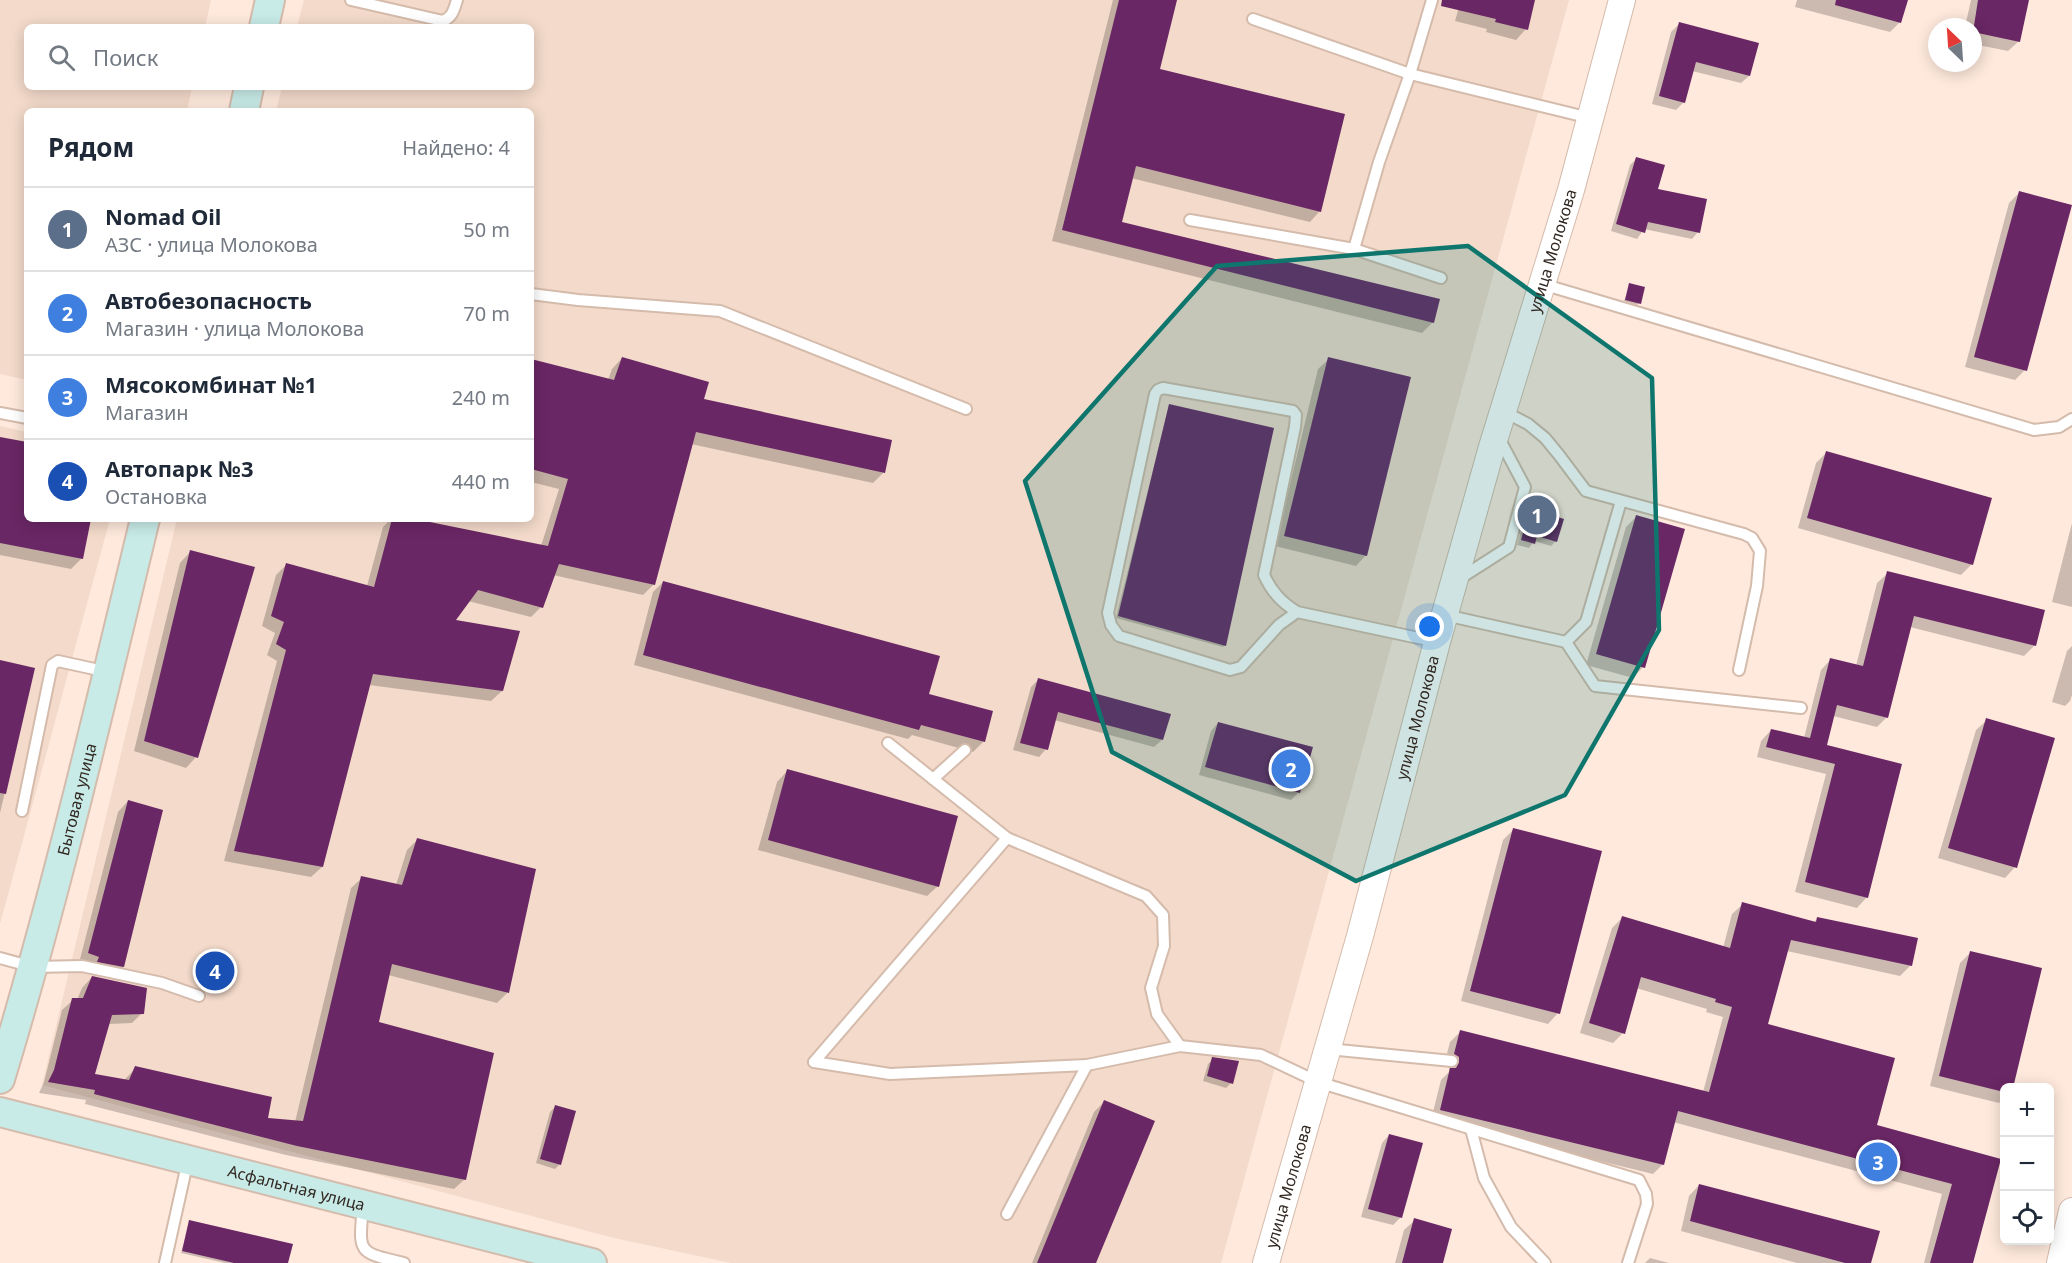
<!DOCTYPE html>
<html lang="ru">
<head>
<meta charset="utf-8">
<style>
	body { margin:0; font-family:"Noto Sans",sans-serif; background:#f6f6f7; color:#1f2937 }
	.controls { position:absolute; right:18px; bottom:18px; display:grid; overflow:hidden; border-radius:9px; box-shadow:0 3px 15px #0003 }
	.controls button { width:54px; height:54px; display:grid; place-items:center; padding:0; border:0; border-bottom:2px solid #e0e1e3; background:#fff; color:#1f2937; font:30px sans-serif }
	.compass { position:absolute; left:1928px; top:18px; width:54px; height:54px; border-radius:50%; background:#fff; box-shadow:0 3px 15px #0003; rotate:335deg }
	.you { position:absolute; left:1430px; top:627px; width:21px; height:21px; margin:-15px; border:4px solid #fff; border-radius:50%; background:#1a73e8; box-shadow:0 0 0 9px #1a73e833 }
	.badge { display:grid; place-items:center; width:39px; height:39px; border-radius:50%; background:#0f766e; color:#fff; font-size:20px; font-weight:700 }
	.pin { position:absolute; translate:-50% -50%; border:3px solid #fff; box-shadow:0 2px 6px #0006 }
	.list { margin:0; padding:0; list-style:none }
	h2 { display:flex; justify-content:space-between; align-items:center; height:78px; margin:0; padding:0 24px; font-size:26px }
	h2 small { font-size:20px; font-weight:400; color:#747a83 }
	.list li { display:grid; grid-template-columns:39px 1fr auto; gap:18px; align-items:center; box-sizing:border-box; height:84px; padding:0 24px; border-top:2px solid #e0e1e3 }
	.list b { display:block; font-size:22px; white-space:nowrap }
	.list p { margin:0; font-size:20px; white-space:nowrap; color:#747a83 }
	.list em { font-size:20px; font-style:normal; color:#747a83 }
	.icon { flex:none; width:33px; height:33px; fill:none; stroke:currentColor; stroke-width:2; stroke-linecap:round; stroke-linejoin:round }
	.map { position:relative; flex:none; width:2072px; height:1263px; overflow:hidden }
	.search { position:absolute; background:#fff; box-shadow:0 3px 15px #0003; left:24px; top:24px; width:510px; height:66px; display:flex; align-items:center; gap:15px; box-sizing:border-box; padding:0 21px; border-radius:9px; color:#747a83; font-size:22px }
	.panel { position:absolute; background:#fff; box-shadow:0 3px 15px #0003; left:24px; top:108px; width:510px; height:414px; border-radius:9px }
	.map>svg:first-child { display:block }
</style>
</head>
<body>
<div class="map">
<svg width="2072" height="1263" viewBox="0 0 2072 1263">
	<rect width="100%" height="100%" fill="#ffe9dd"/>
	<g fill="#f3daca">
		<polygon points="0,0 211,0 205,27 27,27 27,87 192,87 187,111 27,111 27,380 0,374"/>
		<polygon points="304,0 1569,0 1221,1263 731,1263 614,1238 42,1085 177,519 531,519 531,111 276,111 282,87 531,87 531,27 297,27"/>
		<polygon points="0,426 27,432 27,519 110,519 0,924"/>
	</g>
	<g fill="#0003">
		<polygon points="1113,0 1175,0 1158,70 1320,211 1310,222 1131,178 1120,223 1433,322 1422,333 1052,241"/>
		<polygon points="1461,0 1533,0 1526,29 1516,40 1486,32 1487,29 1455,21"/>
		<polygon points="1797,0 1906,0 1900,22 1890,32 1795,7"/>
		<polygon points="1971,0 2027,0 2019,41 2008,51 1973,44 1973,27 1965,27"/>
		<polygon points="1679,24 1749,76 1741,83 1692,71 1684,102 1676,110 1652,104 1671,32"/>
		<polygon points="1637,158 1656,190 1698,232 1692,239 1644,229 1637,239 1611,231 1630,165"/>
		<polygon points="2020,192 2025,370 2015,380 1965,367 2009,203"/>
		<polygon points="1630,285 1639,303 1637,305 1624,301"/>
		<polygon points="622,358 703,400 890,441 883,473 873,483 691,444 654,584 643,595 553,575 541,607 531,617 468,601 453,621 502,691 491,701 369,685 322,867 311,877 224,861 277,661 267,655 275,633 262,626 276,575 286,565 367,586 383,527 391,519 408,519 541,546 559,489 531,482 531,360 608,380 612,369"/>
		<polygon points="1329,359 1366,555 1356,566 1275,546 1318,369"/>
		<polygon points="1169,406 1225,645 1223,647 1116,618"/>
		<polygon points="0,438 27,443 27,519 90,519 82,558 71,569 0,555"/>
		<polygon points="1827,452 1972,564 1961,575 1798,528 1816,463"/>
		<polygon points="1534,500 1556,541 1551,546 1534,541 1529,548 1517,545 1529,505"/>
		<polygon points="1636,517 1643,667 1633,678 1586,665 1626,527"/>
		<polygon points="2072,523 2072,607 2052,602"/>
		<polygon points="190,552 196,757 186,768 134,751 180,563"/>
		<polygon points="1888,573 2043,611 2034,646 2024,656 1910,627 1887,717 1877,727 1833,716 1825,746 1900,765 1867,897 1857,908 1795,892 1826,774 1757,757 1761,741 1771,730 1804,738 1821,670 1831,659 1856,666 1877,583"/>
		<polygon points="663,582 984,741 973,752 912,735 908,739 634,665 653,592"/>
		<polygon points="2072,646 2072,695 2070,701 2065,706 2052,702 2067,651"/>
		<polygon points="0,663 34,669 0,813"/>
		<polygon points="1038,680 1162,740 1154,747 1054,720 1046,749 1039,757 1013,750 1031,687"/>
		<polygon points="1987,720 2015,867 2005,878 1938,858 1976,730"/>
		<polygon points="1218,723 1299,792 1291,800 1199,775 1211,731"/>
		<polygon points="787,771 938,886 927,896 758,850 777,782"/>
		<polygon points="128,801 123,967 112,977 79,963 118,812"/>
		<polygon points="1513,830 1558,1013 1548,1024 1461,1001 1503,840"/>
		<polygon points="417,840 534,870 507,993 497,1003 388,975 378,1023 465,1179 454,1189 286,1155 85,1104 86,1100 39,1093 44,1082 62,1010 73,1000 77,1000 82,988 92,977 142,1013 132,1023 108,1024 93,1075 124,1080 136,1068 266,1120 295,1122 351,888 362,878 396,885 407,850"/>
		<polygon points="1743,904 1813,923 1818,918 1911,965 1900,976 1787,951 1766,1025 1875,1126 1999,1160 1971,1263 1924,1263 1942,1194 1673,1122 1663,1164 1653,1174 1431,1120 1441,1080 1449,1072 1449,1068 1444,1065 1450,1042 1460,1032 1703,1092 1723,1017 1706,1012 1707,1009 1636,988 1623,1033 1613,1043 1580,1033 1612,928 1622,918 1723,948 1732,914"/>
		<polygon points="1971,952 2004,1088 2004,1098 1999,1103 1930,1086 1960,963"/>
		<polygon points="1213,1059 1231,1083 1226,1088 1203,1081 1208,1064"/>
		<polygon points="1104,1102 1095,1263 1032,1263 1094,1112"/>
		<polygon points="555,1107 560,1164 555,1169 536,1163 550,1112"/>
		<polygon points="1389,1135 1421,1144 1400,1218 1393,1225 1361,1217 1382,1143"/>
		<polygon points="1699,1185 1870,1263 1797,1263 1681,1231 1689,1196"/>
		<polygon points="1415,1220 1441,1263 1395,1263 1404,1230"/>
		<polygon points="190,1221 287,1263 225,1263 181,1253"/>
		<polygon points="1650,1258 1669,1263 1645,1263"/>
	</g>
	<g fill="#6a2765">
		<polygon points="1119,0 1177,0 1160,69 1345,114 1321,212 1136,166 1122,222 1440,299 1434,323 1062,230"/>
		<polygon points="1442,0 1535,0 1528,30 1495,22 1496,19 1441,6"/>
		<polygon points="1836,0 1908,0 1901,23 1835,5"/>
		<polygon points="1978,0 2029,0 2020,42 1973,32"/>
		<polygon points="1679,22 1759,43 1750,76 1696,62 1685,103 1659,96"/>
		<polygon points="1636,157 1665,165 1658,189 1707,199 1700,233 1648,222 1645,233 1616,224"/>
		<polygon points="2019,191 2072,205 2027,371 1974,357"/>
		<polygon points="1629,283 1645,287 1641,304 1625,300"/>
		<polygon points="622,357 709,382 704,399 892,440 885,473 696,432 655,585 559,564 543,608 478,590 456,620 520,631 503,691 373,674 323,867 234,851 286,650 276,644 284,622 271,616 286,563 374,587 392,519 415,519 548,546 568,479 531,469 531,359 614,380"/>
		<polygon points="1328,357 1411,377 1367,556 1284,536"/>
		<polygon points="1169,404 1274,428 1226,646 1118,616"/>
		<polygon points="0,437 27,442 27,519 91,519 83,559 0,543"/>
		<polygon points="1826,451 1992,498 1973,565 1807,518"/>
		<polygon points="1533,498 1548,503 1545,513 1564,519 1557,542 1537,536 1535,544 1521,540"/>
		<polygon points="1636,515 1685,529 1645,668 1596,654"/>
		<polygon points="190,550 255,567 198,758 144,741"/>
		<polygon points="1887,571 2045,610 2036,646 1914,616 1888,718 1837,705 1827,745 1902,764 1868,898 1805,882 1835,764 1766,747 1771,729 1810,738 1830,658 1863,666"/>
		<polygon points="663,581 940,656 929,694 993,711 985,742 921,725 919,730 643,655"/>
		<polygon points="0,660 35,668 6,794 0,793"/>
		<polygon points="1038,678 1171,714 1163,740 1058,712 1048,750 1020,743"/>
		<polygon points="1986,718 2055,738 2017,868 1948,848"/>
		<polygon points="1218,722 1313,747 1300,793 1205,767"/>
		<polygon points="787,769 958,816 939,887 768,840"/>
		<polygon points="128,800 163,810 124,967 97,962 99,957 88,953"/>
		<polygon points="1513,828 1602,851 1560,1014 1470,991"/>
		<polygon points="417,838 536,869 509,993 392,964 379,1022 494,1053 466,1180 297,1146 94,1094 95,1090 48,1082 54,1070 72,998 83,998 92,976 147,988 144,1014 112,1015 95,1074 129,1080 135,1066 272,1097 268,1118 303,1121 361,876 402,885"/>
		<polygon points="1742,902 1816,922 1817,917 1918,938 1912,966 1791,940 1768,1024 1895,1058 1877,1125 2001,1159 1973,1263 1930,1263 1952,1184 1678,1111 1664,1165 1440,1110 1450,1068 1456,1068 1459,1062 1459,1057 1454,1054 1460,1030 1709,1092 1732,1007 1715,1002 1716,999 1641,977 1625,1034 1589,1023 1622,916 1730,948"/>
		<polygon points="1970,951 2042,968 2013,1088 2004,1088 2004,1092 1939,1076"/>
		<polygon points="1212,1057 1239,1061 1233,1084 1207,1076"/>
		<polygon points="1104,1100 1155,1121 1096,1263 1037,1263"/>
		<polygon points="555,1105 576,1111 561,1165 540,1159"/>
		<polygon points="1389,1134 1423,1143 1402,1218 1368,1209"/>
		<polygon points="1699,1184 1880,1231 1871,1263 1845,1263 1690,1221"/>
		<polygon points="1414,1218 1452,1229 1443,1263 1402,1263"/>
		<polygon points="189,1220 293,1244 288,1263 234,1263 182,1251"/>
	</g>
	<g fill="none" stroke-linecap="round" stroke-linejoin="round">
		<defs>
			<g id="service">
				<path d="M351,0L443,21C453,17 454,9 457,0"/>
				<polyline points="1253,19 1410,74 1590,118"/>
				<polyline points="1190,220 1354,249 1379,162 1410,74 1432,0"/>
				<polyline points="1354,249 1441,278"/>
				<polyline points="1542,284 2034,430 2059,427 2072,419"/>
				<polyline points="531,294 578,300 720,311 966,409"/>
				<polyline points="1503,411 1528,424 1545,438 1559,455 1586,491 1744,534 1752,538 1760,551 1757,586 1739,670"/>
				<polyline points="0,413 27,418"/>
				<polyline points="1459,579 1509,547 1525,487 1499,438"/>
				<path d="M1297,612L1279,625L1241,667L1230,670L1119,636L1111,625L1108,613L1155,394L1158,390L1163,388L1293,411L1296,415L1295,427L1264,575C1272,592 1281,602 1297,612L1437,642"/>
				<polyline points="1445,615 1566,642 1595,686 1801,708"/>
				<polyline points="1566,642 1586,622 1621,501"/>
				<polyline points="933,779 965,750"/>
				<polyline points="22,811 52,665 58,661 108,672"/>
				<polyline points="1007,838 1146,896 1163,915 1164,946 1151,988 1157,1014 1180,1046"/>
				<polyline points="0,958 33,967 82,966 162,983 199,996"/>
				<polyline points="1328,1049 1452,1061"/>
				<polyline points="814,1062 1007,838 888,743"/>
				<polyline points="814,1062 890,1074 1087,1065"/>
				<polyline points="1471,1129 1484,1178 1511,1227 1545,1263"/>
				<path d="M363,1205C359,1253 356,1252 404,1263"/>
				<polyline points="1007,1214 1087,1065 1180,1046 1261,1055 1318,1082 1639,1180 1646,1194 1647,1204 1628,1263"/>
				<polyline points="165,1263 188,1160"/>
			</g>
			<g id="tertiary">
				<path id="s1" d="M1266,1263L1360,936L1437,642L1492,447L1571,190L1622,0"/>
				<polyline points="2060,1263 2072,1211"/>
			</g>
			<g id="secondary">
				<polyline points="264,27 270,0"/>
				<polyline points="244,111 249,87"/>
				<path id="s2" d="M0,1079C56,894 100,706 145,519"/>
				<path id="s3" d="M0,1112L592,1263"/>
			</g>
		</defs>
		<use href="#service" stroke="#d4bbab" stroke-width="14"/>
		<use href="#tertiary" stroke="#d4bbab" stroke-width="28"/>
		<use href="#secondary" stroke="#d4bbab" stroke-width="32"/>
		<use href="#service" stroke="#fff" stroke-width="10"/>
		<use href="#tertiary" stroke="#fff" stroke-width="26"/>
		<use href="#secondary" stroke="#c8ebe8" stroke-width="28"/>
	</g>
	<path fill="#0f766e" fill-opacity="0.2" stroke="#0f766e" stroke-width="4.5" stroke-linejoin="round" d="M1468,246L1652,378L1659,630L1565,795L1356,881L1112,752L1025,481L1217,266Z"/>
	<g text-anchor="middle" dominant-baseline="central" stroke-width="6" stroke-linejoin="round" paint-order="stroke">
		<g font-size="16" fill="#322822" stroke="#fff">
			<text stroke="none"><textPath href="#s1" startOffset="1052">улица Молокова</textPath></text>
			<text stroke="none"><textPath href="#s1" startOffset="566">улица Молокова</textPath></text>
			<text stroke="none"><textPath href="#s2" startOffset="290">Бытовая улица</textPath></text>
			<text stroke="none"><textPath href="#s1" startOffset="80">улица Молокова</textPath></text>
			<text stroke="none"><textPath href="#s3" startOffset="306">Асфальтная улица</textPath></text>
		</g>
	</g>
</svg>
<div class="controls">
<button>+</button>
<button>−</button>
<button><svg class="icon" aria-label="locate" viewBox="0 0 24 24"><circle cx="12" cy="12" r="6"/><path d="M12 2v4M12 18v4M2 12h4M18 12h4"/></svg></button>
</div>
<svg class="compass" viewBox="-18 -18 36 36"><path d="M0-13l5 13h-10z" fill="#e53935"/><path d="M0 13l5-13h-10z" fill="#747a83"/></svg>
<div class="you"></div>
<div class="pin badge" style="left:1537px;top:515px;background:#5c6f8a">1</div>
<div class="pin badge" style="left:1291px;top:769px;background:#3f7fe0">2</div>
<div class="pin badge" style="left:1878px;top:1162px;background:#3f7fe0">3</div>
<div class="pin badge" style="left:215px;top:971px;background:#1a4fb4">4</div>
<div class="search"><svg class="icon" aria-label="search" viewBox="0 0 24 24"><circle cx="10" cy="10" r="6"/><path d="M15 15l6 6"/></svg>Поиск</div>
<section class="panel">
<h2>Рядом<small>Найдено: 4</small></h2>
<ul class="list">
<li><span class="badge" style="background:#5c6f8a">1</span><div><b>Nomad Oil</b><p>АЗС · улица Молокова</p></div><em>50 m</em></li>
<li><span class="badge" style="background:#3f7fe0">2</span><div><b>Автобезопасность</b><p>Магазин · улица Молокова</p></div><em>70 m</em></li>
<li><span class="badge" style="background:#3f7fe0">3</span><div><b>Мясокомбинат №1</b><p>Магазин</p></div><em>240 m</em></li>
<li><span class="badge" style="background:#1a4fb4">4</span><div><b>Автопарк №3</b><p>Остановка</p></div><em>440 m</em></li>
</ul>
</section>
</div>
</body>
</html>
